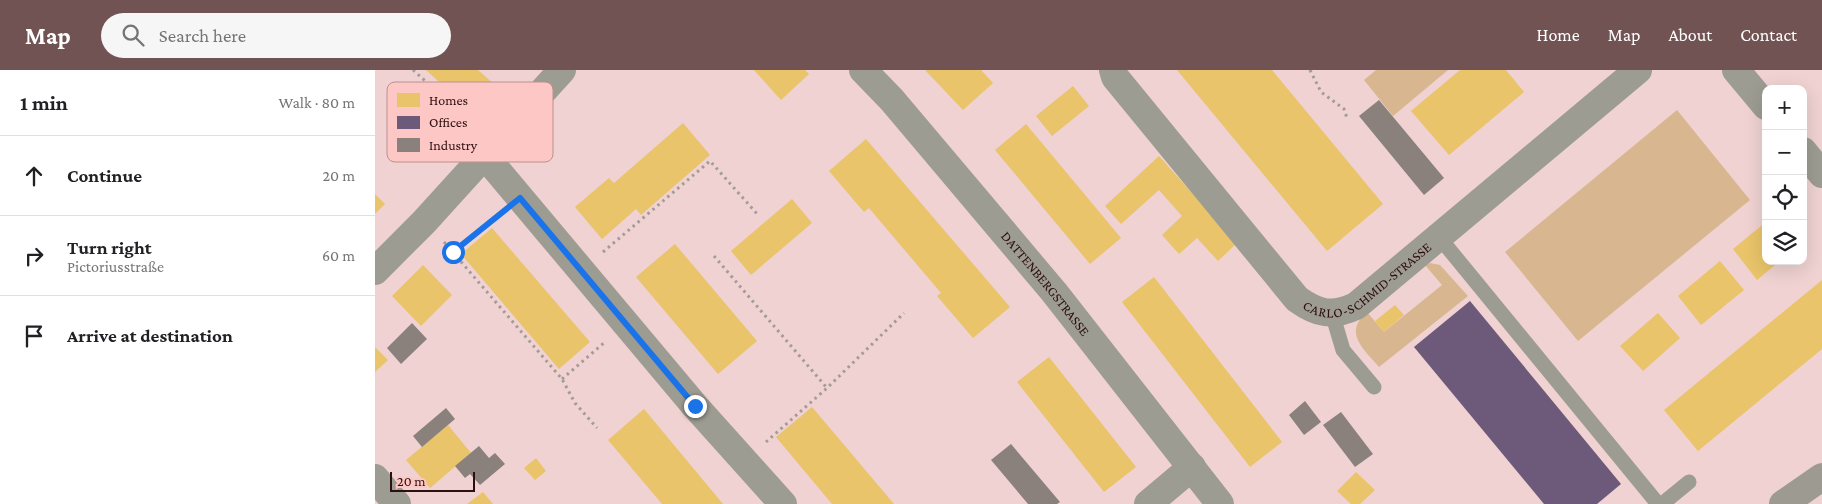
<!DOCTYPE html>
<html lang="en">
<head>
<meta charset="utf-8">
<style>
	body { margin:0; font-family:"Crimson Pro",serif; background:#f6f6f6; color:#202124 }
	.controls { position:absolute; right:15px; top:15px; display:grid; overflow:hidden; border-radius:10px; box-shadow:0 5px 20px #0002 }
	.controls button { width:45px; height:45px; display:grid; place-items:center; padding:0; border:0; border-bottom:1px solid #e0e0e0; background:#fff; color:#202124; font:25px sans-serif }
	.scale { position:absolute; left:15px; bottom:12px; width:85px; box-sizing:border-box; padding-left:5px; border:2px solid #2e0f0f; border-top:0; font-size:14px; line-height:18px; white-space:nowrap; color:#2e0f0f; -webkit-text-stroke:4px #fcc7c4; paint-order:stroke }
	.stop { position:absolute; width:15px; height:15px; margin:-11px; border:4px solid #1a73e8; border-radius:50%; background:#fff }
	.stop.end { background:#1a73e8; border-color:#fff; box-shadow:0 1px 5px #0008 }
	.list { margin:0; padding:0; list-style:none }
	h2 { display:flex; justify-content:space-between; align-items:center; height:65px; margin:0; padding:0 20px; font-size:21px }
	h2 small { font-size:16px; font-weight:400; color:#757577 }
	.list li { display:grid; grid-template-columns:32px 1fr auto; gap:15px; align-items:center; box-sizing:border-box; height:80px; padding:0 20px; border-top:1px solid #e0e0e0 }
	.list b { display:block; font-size:19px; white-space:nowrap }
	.list p { margin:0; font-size:16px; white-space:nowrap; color:#757577 }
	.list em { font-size:16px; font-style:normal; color:#757577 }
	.icon { flex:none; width:28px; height:28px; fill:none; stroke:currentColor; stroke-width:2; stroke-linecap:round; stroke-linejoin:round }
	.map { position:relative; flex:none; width:1447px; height:434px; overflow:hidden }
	header { display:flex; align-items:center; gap:30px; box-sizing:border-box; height:70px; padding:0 25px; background:#725353; color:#fff }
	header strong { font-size:24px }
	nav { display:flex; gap:28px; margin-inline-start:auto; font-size:18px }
	.search { width:350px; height:45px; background:#f6f6f6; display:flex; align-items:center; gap:12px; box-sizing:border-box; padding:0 18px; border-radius:28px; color:#757577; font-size:19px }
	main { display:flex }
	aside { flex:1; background:#fff }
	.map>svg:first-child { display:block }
</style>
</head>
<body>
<header>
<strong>Map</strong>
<div class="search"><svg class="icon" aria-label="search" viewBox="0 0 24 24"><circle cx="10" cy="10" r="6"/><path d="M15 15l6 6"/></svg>Search here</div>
<nav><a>Home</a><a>Map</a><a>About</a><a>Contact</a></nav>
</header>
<main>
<aside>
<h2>1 min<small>Walk · 80 m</small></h2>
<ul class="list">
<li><svg class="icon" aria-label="ahead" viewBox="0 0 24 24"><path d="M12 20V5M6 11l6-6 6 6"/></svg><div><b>Continue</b></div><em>20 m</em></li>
<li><svg class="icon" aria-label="right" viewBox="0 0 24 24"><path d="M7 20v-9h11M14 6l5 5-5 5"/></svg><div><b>Turn right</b><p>Pictoriusstraße</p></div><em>60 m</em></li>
<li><svg class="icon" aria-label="arrive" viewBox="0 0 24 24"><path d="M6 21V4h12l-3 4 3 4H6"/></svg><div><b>Arrive at destination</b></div></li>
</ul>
</aside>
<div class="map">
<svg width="1447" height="434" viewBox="0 0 1447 434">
	<rect width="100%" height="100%" fill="#efd2d1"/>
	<g fill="#d8b790">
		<polygon points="1001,0 1073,0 1018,46 989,10"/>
		<polygon points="1302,40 1375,130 1203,271 1130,182"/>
		<path d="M1055,193L1065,195L1093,226L1004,297C990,280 967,263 992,242L1009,262L1067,215L1050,195Z"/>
	</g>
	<g fill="#e9c46a">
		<polygon points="51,0 103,0 121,16 97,42"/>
		<polygon points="379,0 430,0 434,4 406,30"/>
		<polygon points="550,0 606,0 618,13 588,40"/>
		<polygon points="802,0 897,0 1008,134 952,181"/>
		<polygon points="1085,0 1131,0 1149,22 1074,85 1036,41"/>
		<polygon points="698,16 714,36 677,66 661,46"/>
		<polygon points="308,53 335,85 266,145 261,139 227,169 200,137 234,108 239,113"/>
		<polygon points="651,54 746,168 715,194 620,80"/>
		<polygon points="491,69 635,237 598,268 562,226 566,223 494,138 489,142 454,101"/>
		<polygon points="784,86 862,173 843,191 822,168 804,184 787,165 807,146 784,120 746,154 730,136"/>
		<polygon points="0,124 10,134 0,144"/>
		<polygon points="417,129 437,153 376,205 356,181"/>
		<polygon points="1391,152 1391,191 1405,191 1382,210 1358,179"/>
		<polygon points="117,158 215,272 184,299 86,184"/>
		<polygon points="300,174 382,271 343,304 261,207"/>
		<polygon points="1345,191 1369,220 1326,255 1303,226"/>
		<polygon points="48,195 77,225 46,256 17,226"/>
		<polygon points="779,207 907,372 875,397 747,232"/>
		<polygon points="1447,210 1447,279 1323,381 1289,340"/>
		<polygon points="1020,235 1029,245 1009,262 1000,251"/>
		<polygon points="1283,243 1305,268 1268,301 1245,276"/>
		<polygon points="0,277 13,290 0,302"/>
		<polygon points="674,287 761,397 729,422 642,312"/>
		<polygon points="437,337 519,434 457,434 401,367"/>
		<polygon points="269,339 348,434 287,434 233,370"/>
		<polygon points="73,355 96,383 55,418 31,390"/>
		<polygon points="161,388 171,401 160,410 149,398"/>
		<polygon points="981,402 1000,420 985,434 976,434 962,421"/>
		<polygon points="108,422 118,434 92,434"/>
	</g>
	<polygon fill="#6d597a" points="1095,231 1246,414 1222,434 1169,434 1039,277"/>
	<g fill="#8a817c">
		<polygon points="1004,30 1069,108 1049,125 984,46"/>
		<polygon points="37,253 52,269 26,294 12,278"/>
		<polygon points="930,331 946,352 929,365 914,345"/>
		<polygon points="71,338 80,349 47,377 38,366"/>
		<polygon points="966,342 998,384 980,397 948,355"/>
		<polygon points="636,374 685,432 682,434 653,434 616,390"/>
		<polygon points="104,376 114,388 120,383 130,394 105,415 95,404 90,408 80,396"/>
	</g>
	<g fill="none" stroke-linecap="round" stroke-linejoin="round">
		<g stroke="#a39b95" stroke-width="3" stroke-dasharray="2.5 4" stroke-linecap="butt">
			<polyline points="38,0 94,50 93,62"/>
			<polyline points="935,0 946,22 969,39 972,48"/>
			<polyline points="69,172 187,309 200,333 222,358"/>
			<polyline points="78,182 124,145"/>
			<polyline points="228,182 335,91 384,146"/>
			<polyline points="339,186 452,318"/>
			<polyline points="187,309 230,272"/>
			<polyline points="391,372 452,318 529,243"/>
		</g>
		<g stroke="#9c9c92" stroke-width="15">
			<polyline points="1064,167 1283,434"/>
			<polyline points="957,243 968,280 999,317"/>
			<polyline points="1287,434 1314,412"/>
		</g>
		<g stroke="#9c9c92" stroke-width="28">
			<path id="s1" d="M738,0L740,7L922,229C943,244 957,247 981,236L1263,0"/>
			<polyline points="1361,0 1391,36"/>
			<polyline points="1428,81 1447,104"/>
			<polyline points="110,86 320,336 408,434"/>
			<polyline points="0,201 49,152 187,0"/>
			<polyline points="0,408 22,434"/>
			<polyline points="773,434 817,397"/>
		</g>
		<path stroke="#9c9c92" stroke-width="28" id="s2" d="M488,0L517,30L679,222L845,434"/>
		<polyline stroke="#9d9b91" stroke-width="28" points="1408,434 1447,407"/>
	</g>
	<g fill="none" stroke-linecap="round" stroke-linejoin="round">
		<polyline stroke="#1a73e8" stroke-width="6" points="78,182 145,128 320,336"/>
	</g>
	<g text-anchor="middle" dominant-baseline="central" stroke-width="5" stroke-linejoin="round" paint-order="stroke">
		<g font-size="14" fill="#2e0f0f" stroke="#fcc7c4">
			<text stroke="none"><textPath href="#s1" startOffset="378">CARLO-SCHMID-STRASSE</textPath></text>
			<text stroke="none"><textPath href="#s2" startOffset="281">DATTENBERGSTRASSE</textPath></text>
		</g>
	</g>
	<rect x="12" y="12" width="166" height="80" rx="8" fill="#fcc7c4" stroke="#be908e" stroke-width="1"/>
	<rect x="22" y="23" width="23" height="14" fill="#e9c46a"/>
	<rect x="22" y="46" width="23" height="13" fill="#6d597a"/>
	<rect x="22" y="68" width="23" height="14" fill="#8a817c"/>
	<g font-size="14" fill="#2e0f0f">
		<text x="54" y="35">Homes</text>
		<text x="54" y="57">Offices</text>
		<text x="54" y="80">Industry</text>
	</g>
</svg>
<div class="controls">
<button>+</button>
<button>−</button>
<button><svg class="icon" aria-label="locate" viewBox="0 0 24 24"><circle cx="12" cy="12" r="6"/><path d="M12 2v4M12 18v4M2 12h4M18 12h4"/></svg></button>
<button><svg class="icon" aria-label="layers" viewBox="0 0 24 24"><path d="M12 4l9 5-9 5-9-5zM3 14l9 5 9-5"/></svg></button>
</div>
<div class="scale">20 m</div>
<div class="stop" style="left:78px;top:182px"></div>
<div class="stop end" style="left:320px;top:336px"></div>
</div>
</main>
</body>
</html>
